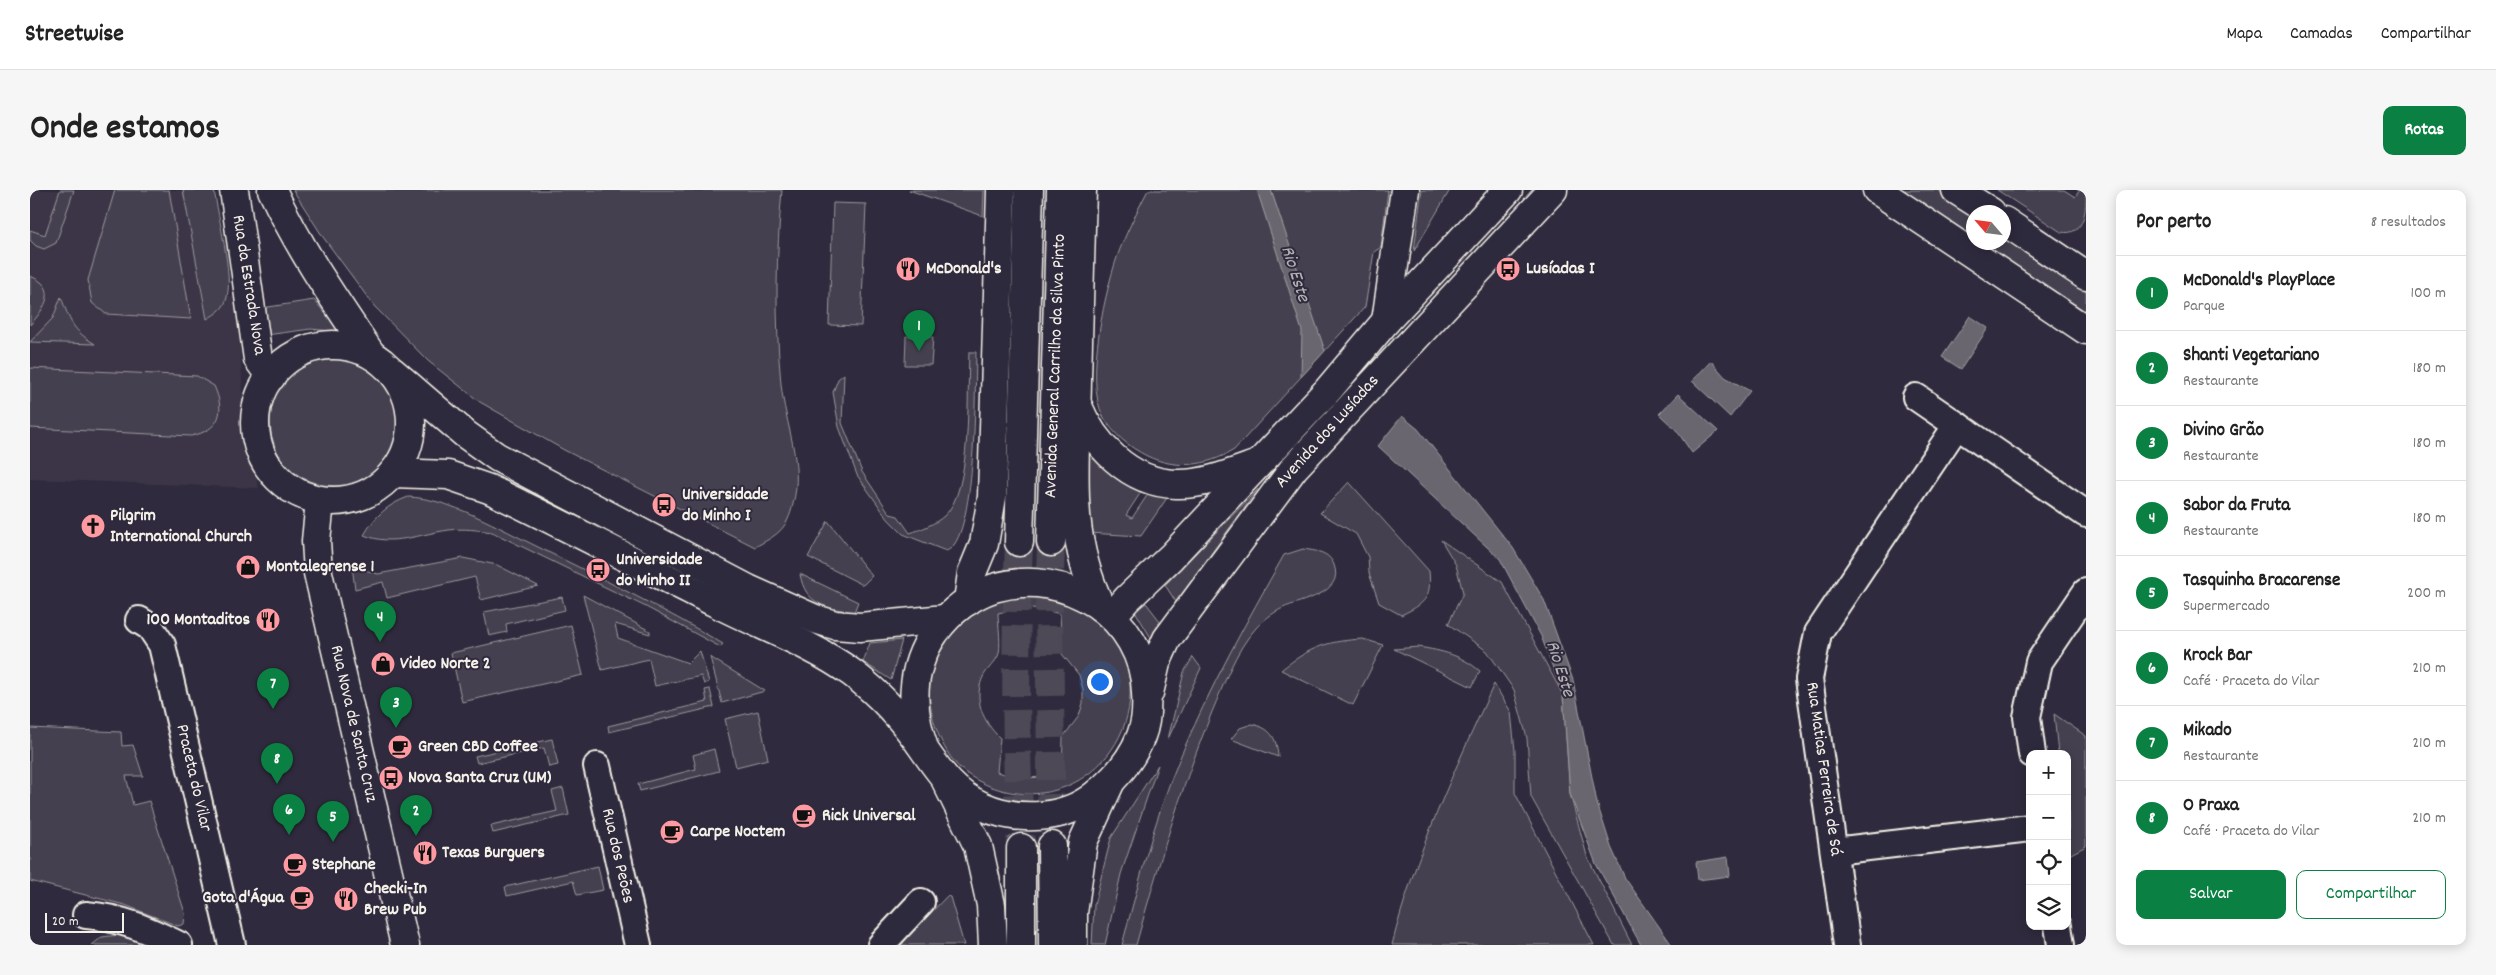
<!DOCTYPE html>
<html lang="pt">
<head>
<meta charset="utf-8">
<style>
	body { margin:0; font-family:Dekko,sans-serif; background:#f6f6f6; color:#222 }
	.controls { position:absolute; right:15px; bottom:15px; display:grid; overflow:hidden; border-radius:10px; box-shadow:0 2px 12px #0003 }
	.controls button { width:45px; height:45px; display:grid; place-items:center; padding:0; border:0; border-bottom:1px solid #e0e0e0; background:#fff; color:#222; font:25px sans-serif }
	.compass { position:absolute; left:1936px; top:15px; width:45px; height:45px; border-radius:50%; background:#fff; box-shadow:0 2px 12px #0003; rotate:298deg }
	.scale { position:absolute; left:15px; bottom:12px; width:79px; box-sizing:border-box; padding-left:5px; border:2px solid #f4f1e8; border-top:0; font-size:14px; line-height:18px; white-space:nowrap; color:#f4f1e8; -webkit-text-stroke:4px #2f2a3d; paint-order:stroke }
	.you { position:absolute; left:1069px; top:491px; width:18px; height:18px; margin:-12px; border:4px solid #fff; border-radius:50%; background:#1a73e8; box-shadow:0 0 0 8px #1a73e833 }
	.badge { display:grid; place-items:center; width:32px; height:32px; border-radius:50%; background:#0b8043; color:#fff; font-size:16px; font-weight:700 }
	.pin { position:absolute; translate:-50% -41px; filter:drop-shadow(0 1px 2px #0008) }
	.pin::after { content:''; position:absolute; top:26px; width:18px; height:15px; background:inherit; clip-path:polygon(0 0,100% 0,50% 100%) }
	.list { margin:0; padding:0; list-style:none }
	h2 { display:flex; justify-content:space-between; align-items:center; height:65px; margin:0; padding:0 20px; font-size:21px }
	h2 small { font-size:16px; font-weight:400; color:#767676 }
	.list li { display:grid; grid-template-columns:32px 1fr auto; gap:15px; align-items:center; box-sizing:border-box; height:75px; padding:0 20px; border-top:1px solid #e0e0e0 }
	.list b { display:block; font-size:19px; white-space:nowrap }
	.list p { margin:0; font-size:16px; white-space:nowrap; color:#767676 }
	.list em { font-size:16px; font-style:normal; color:#767676 }
	.actions { display:flex; gap:10px; padding:15px 20px }
	.actions a { flex:1; padding:11px 0; border:1px solid #0b8043; border-radius:10px; text-align:center; font-size:18px; color:#0b8043 }
	.actions .main { background:#0b8043; color:#fff }
	.icon { flex:none; width:28px; height:28px; fill:none; stroke:currentColor; stroke-width:2; stroke-linecap:round; stroke-linejoin:round }
	.map { position:relative; flex:none; width:2056px; height:755px; overflow:hidden; border-radius:10px }
	header { display:flex; align-items:center; gap:30px; box-sizing:border-box; height:70px; padding:0 25px; background:#fff; border-bottom:1px solid #e0e0e0 }
	header strong { font-size:24px }
	nav { display:flex; gap:28px; margin-inline-start:auto; font-size:18px }
	.intro { display:flex; align-items:center; justify-content:space-between; box-sizing:border-box; height:120px; padding:0 30px }
	h1 { margin:0; font-size:35px }
	.button { padding:12px 22px; border-radius:10px; background:#0b8043; color:#fff; font-size:18px; font-weight:700 }
	main { display:flex; gap:30px; padding:0 30px }
	aside { flex:1; background:#fff; border-radius:10px; box-shadow:0 2px 12px #0003 }
	.map>svg:first-child { display:block }
</style>
</head>
<body>
<header>
<strong>Streetwise</strong>
<nav><a>Mapa</a><a>Camadas</a><a>Compartilhar</a></nav>
</header>
<div class="intro"><h1>Onde estamos</h1><a class="button">Rotas</a></div>
<main>
<div class="map">
<svg width="2056" height="755" viewBox="0 0 2056 755">
	<rect width="100%" height="100%" fill="#2f2a3d"/>
	<filter id="ink" filterUnits="userSpaceOnUse"><feTurbulence type="fractalNoise" baseFrequency=".02" numOctaves="2"/><feDisplacementMap in="SourceGraphic" scale="10" xChannelSelector="R" yChannelSelector="G"/><feConvolveMatrix kernelMatrix="1 2 1 2 8 2 1 2 1" color-interpolation-filters="sRGB"/></filter>
	<g filter="url(#ink)">
		<polygon fill="#3b3647" points="0,0 184,0 198,90 198,106 207,107 215,241 219,265 229,298 0,289"/>
		<g fill="#454050" stroke="#9c989c" fill-rule="evenodd">
			<polygon points="30,0 44,0 26,53 14,59 6,56 0,50 0,40 15,45"/>
			<polygon points="85,0 139,0 161,129 76,124 62,113 58,90"/>
			<path d="M153,0H184C188,25 203,85 197,107C195,118 187,123 177,129Z"/>
			<path d="M263,0H752C746,65 745,129 751,194C755,234 774,274 763,314C757,340 747,345 725,357L534,260L450,212L398,171L344,116L293,47Z"/>
			<polygon points="879,0 954,0 953,26"/>
			<path d="M1118,0H1358L1351,57L1344,62L1335,117L1204,260C1177,276 1147,280 1117,266C1099,257 1083,244 1073,226C1054,191 1076,95 1090,59C1098,39 1108,19 1118,0Z"/>
			<polygon points="1392,0 1420,0 1384,61 1391,5"/>
			<polygon points="1870,0 1908,0 1943,24 1943,49"/>
			<path d="M1967,0H2034L2045,7L2050,0H2056C2056,17 2056,47 2031,42Z"/>
			<polygon points="803,13 836,14 831,136 799,135"/>
			<polygon points="1974,44 2056,100 2056,125 1949,53 1974,52"/>
			<path d="M0,86C29,97 16,117 0,135Z"/>
			<path d="M31,107C40,131 42,140 65,154L0,152L23,128Z"/>
			<polygon points="284,110 311,142 281,139 236,145 232,118"/>
			<polygon points="876,146 903,147 901,175 875,175"/>
			<path d="M939,162H946C945,194 947,353 916,361L873,344L858,329L827,285L809,237L803,202L808,189L814,184L812,233L832,282L860,324L868,326L880,343C892,339 905,334 914,326C943,301 937,200 939,162Z"/>
			<circle cx="304" cy="232" r="64"/>
			<path d="M0,178L167,186L184,196C196,222 190,240 161,246L0,238Z"/>
			<polygon points="1056,253 1113,299 1096,325 1102,328 1120,301 1139,305 1111,346 1058,343"/>
			<path d="M1319,292L1399,381C1402,409 1394,414 1371,425L1349,413L1339,383L1338,367L1326,344L1290,323Z"/>
			<polygon points="1228,299 1146,412 1135,395"/>
			<path d="M378,307C419,308 471,339 508,357C570,388 633,418 693,454L690,457L616,417L462,342C447,340 434,338 419,340C389,344 362,357 334,345C345,326 357,315 378,307Z"/>
			<polygon points="798,331 842,386 833,395 778,367"/>
			<polygon points="1411,350 1472,392 1533,505 1540,604 1557,666 1602,755 1584,755 1501,607 1497,548 1484,500 1457,461 1418,434 1433,403 1426,375"/>
			<path d="M1273,359C1285,361 1299,361 1304,375C1315,404 1270,410 1253,418C1244,422 1232,431 1226,438C1205,461 1194,494 1182,522C1151,598 1128,676 1106,755H1092C1109,693 1124,629 1149,570C1179,499 1216,432 1254,365Z"/>
			<polygon points="433,368 467,375 508,396 451,410 445,387 357,408 353,392 325,399 322,376 348,384"/>
			<path d="M770,384L828,412L824,422C797,418 775,415 770,384Z"/>
			<path d="M979,404C993,405 1020,403 1032,408C1040,411 1047,418 1054,422C1061,427 1071,431 1076,437C1138,510 1072,619 980,602C959,598 935,587 922,569C892,527 888,463 932,428C944,418 965,412 979,404ZM1008,418L1030,424L1032,464L1049,485L1053,499V513L1049,526L1033,547L1032,582C1008,590 990,589 967,582L970,548C953,532 942,508 954,485C958,478 965,473 968,466C972,459 968,432 968,423L987,419Z"/>
			<polygon points="553,405 620,441 620,444 585,434 588,448 658,473 670,461 679,492 674,494 671,486 625,496 619,469 572,480"/>
			<polygon points="532,407 535,420 476,434 477,442 459,446 454,422"/>
			<polygon points="1116,413 1130,431 1121,448 1105,421"/>
			<polygon points="541,435 553,485 432,512 421,463"/>
			<path d="M1333,449L1353,455L1323,515L1251,480C1280,457 1297,451 1333,449Z"/>
			<polygon points="872,450 861,490 833,472 840,453"/>
			<path d="M1388,457C1413,461 1431,465 1450,481L1442,497L1364,459Z"/>
			<polygon points="680,467 735,501 692,513"/>
			<polygon points="1163,467 1171,478 1138,549 1154,482"/>
			<path d="M1464,494L1481,522L1485,561V603L1564,755H1362C1384,666 1426,577 1464,494Z"/>
			<polygon points="680,499 684,517 579,542 578,536 677,512 675,500"/>
			<polygon points="728,521 738,569 706,577 695,529"/>
			<polygon points="2024,524 2056,546 2056,656 2039,665 2037,564 2028,564"/>
			<path d="M1222,534C1240,538 1247,547 1248,567L1201,549L1210,538Z"/>
			<polygon points="0,538 91,542 92,556 103,555 113,586 96,586 103,615 119,611 155,723 154,734 148,736 95,715 0,691"/>
			<polygon points="522,549 528,575 519,577 514,558 447,573 445,566"/>
			<polygon points="684,559 689,581 610,601 608,594 666,579 663,565"/>
			<polygon points="1128,575 1091,684 1075,755 1062,755 1064,715 1081,648"/>
			<polygon points="533,598 539,625 463,643 461,636 527,621 522,601"/>
			<polygon points="568,676 573,700 547,705 543,691 477,706 475,697"/>
			<polygon points="917,706 920,707 934,755 870,755"/>
			<polygon points="96,744 115,755 62,755 72,747"/>
		</g>
		<g fill="#6a6670" stroke="#a19ea0">
			<polygon points="1227,0 1241,0 1295,161 1271,187 1272,141"/>
			<polygon points="1940,126 1958,138 1931,179 1912,167"/>
			<polygon points="1681,171 1695,187 1720,201 1700,227 1662,191"/>
			<polygon points="1648,204 1688,241 1662,263 1647,241 1629,224"/>
			<polygon points="1372,226 1388,239 1483,358 1514,410 1543,490 1567,613 1581,657 1595,688 1642,755 1611,755 1566,674 1540,604 1533,505 1511,446 1470,369 1348,256"/>
			<polygon points="1698,667 1700,686 1668,690 1666,672"/>
		</g>
		<g fill="none" stroke-linecap="round" stroke-linejoin="round">
			<g stroke="#4d4857" stroke-width="28" stroke-dasharray="28 14" stroke-linecap="butt">
				<path d="M989,352C985,454 985,556 991,658"/>
				<polyline points="1021,352 1019,421 1022,656"/>
			</g>
			<defs>
				<g id="street">
					<polyline points="1886,207 2056,324"/>
					<polyline points="109,430 120,437 132,455 202,755"/>
					<polyline points="2002,564 1997,527 2009,472 2056,402"/>
					<polyline points="567,576 608,755"/>
					<polyline points="1804,661 2000,638"/>
					<path d="M56,725C92,728 116,739 149,755"/>
					<polyline points="2028,736 2031,755"/>
					<polyline points="851,755 891,712"/>
					<polyline points="1817,755 1779,489 1788,443 1927,235"/>
				</g>
				<g id="secondary">
					<polyline points="204,0 228,169 241,187"/>
					<path d="M242,0C270,60 304,109 341,164"/>
					<polyline points="1847,0 2056,140"/>
					<polyline points="1926,0 1961,22"/>
					<polyline points="1974,31 2056,86"/>
					<polyline points="1356,131 1375,0"/>
					<circle cx="303" cy="233" r="78"/>
					<polyline points="363,182 435,244 467,267 718,399 785,429 805,435 830,437 915,429"/>
					<path d="M1047,214C1063,254 1099,293 1146,294C1173,295 1200,284 1225,275"/>
					<path d="M363,283L418,285L459,299C536,336 612,376 688,414C733,437 782,454 822,483C850,504 875,532 895,561C911,584 925,604 952,616C987,632 1035,630 1065,605C1084,590 1102,569 1111,546C1116,533 1117,517 1116,503C1114,427 1035,376 964,398C940,406 920,422 905,442C879,479 880,521 895,561"/>
					<polyline points="290,311 286,351 288,383 375,755"/>
					<polyline points="1082,426 1097,409 1141,367 1298,200 1356,131 1478,0"/>
					<polyline points="1119,503 1126,473 1137,449 1264,278 1523,0"/>
				</g>
				<g id="primary">
					<path d="M1052,0C1050,63 1049,126 1047,190C1046,269 1034,343 1071,417"/>
					<polyline points="989,352 999,0"/>
					<polyline points="1021,352 1031,0"/>
					<polyline points="938,411 942,383 954,354 962,307 971,0"/>
					<polyline points="915,589 948,656 961,715 963,755"/>
					<polyline points="1022,656 1023,755"/>
					<polyline points="991,658 991,755"/>
					<polyline points="1043,755 1043,723 1053,652 1081,591"/>
				</g>
			</defs>
			<use href="#street" stroke="#f4f1e8" stroke-width="30"/>
			<use href="#secondary" stroke="#f4f1e8" stroke-width="31"/>
			<use href="#primary" stroke="#f4f1e8" stroke-width="31"/>
			<use href="#street" stroke="#2f2a3d" stroke-width="26"/>
			<use href="#secondary" stroke="#2f2a3d" stroke-width="28"/>
			<use href="#primary" stroke="#2f2a3d" stroke-width="28"/>
		</g>
	</g>
	<defs>
		<symbol id="restaurant-disc" viewBox="-11 -11 22 22"><circle r="9.5" fill="#ff9aa2" stroke="#2f2a3d"/><path d="M-5-6h1v4h1v-4h1v4h1v-4h1v5L-1.5 .5V6h-2V.5L-5-1ZM5-6V6H3V1.5H1.5Q1.5-4 5-6Z" fill="#111"/></symbol>
		<symbol id="bus-disc" viewBox="-11 -11 22 22"><circle r="9.5" fill="#ff9aa2" stroke="#2f2a3d"/><path d="M-5-6H5V4H4V6H2V4H-2V6H-4V4H-5ZM-3.5-4V0h7V-4ZM-3.5 1.2v1.5H-2V1.2ZM2 1.2v1.5H3.5V1.2Z" fill="#111"/></symbol>
		<symbol id="church-disc" viewBox="-11 -11 22 22"><circle r="9.5" fill="#ff9aa2" stroke="#2f2a3d"/><path d="M-1.2-6h2.4v3.5h3.3v2.4h-3.3V6h-2.4V-.1h-3.3v-2.4h3.3Z" fill="#111"/></symbol>
		<symbol id="shop-disc" viewBox="-11 -11 22 22"><circle r="9.5" fill="#ff9aa2" stroke="#2f2a3d"/><path d="M-5-2.5h2.3a2.7 3.5 0 0 1 5.4 0H5L5.5 6h-11ZM-1.5-2.5h3a1.5 2.3 0 0 0-3 0Z" fill="#111"/></symbol>
		<symbol id="cafe-disc" viewBox="-11 -11 22 22"><circle r="9.5" fill="#ff9aa2" stroke="#2f2a3d"/><path d="M-5.5-4.5H6V0H3Q3 3.5 0 3.5H-2.5Q-5.5 3.5-5.5 0ZM3-3.2v2h1.7v-2ZM-6 4.5H4V6H-6Z" fill="#111"/></symbol>
	</defs>
	<g fill-rule="evenodd">
		<use href="#restaurant-disc" x="864" y="65" width="28" height="28"/>
		<use href="#bus-disc" x="1464" y="65" width="28" height="28"/>
		<use href="#bus-disc" x="620" y="301" width="28" height="28"/>
		<use href="#church-disc" x="49" y="322" width="28" height="28"/>
		<use href="#shop-disc" x="204" y="363" width="28" height="28"/>
		<use href="#bus-disc" x="554" y="366" width="28" height="28"/>
		<use href="#restaurant-disc" x="224" y="416" width="28" height="28"/>
		<use href="#shop-disc" x="339" y="460" width="28" height="28"/>
		<use href="#cafe-disc" x="356" y="543" width="28" height="28"/>
		<use href="#bus-disc" x="347" y="574" width="28" height="28"/>
		<use href="#cafe-disc" x="760" y="612" width="28" height="28"/>
		<use href="#cafe-disc" x="628" y="628" width="28" height="28"/>
		<use href="#restaurant-disc" x="381" y="649" width="28" height="28"/>
		<use href="#cafe-disc" x="251" y="661" width="28" height="28"/>
		<use href="#cafe-disc" x="258" y="694" width="28" height="28"/>
		<use href="#restaurant-disc" x="302" y="695" width="28" height="28"/>
	</g>
	<g text-anchor="middle" dominant-baseline="central" stroke-width="4" stroke-linejoin="round" paint-order="stroke">
		<g font-size="18" font-weight="bold" fill="#f4f1e8" stroke="#2f2a3d" text-anchor="start">
			<text x="896" y="79">McDonald's</text>
			<text x="1496" y="79">Lusíadas I</text>
			<text x="652" y="305">Universidade<tspan x="652" dy="21">do Minho I</tspan></text>
			<text x="80" y="326">Pilgrim<tspan x="80" dy="21">International Church</tspan></text>
			<text x="586" y="370">Universidade<tspan x="586" dy="21">do Minho II</tspan></text>
			<text x="236" y="377">Montalegrense 1</text>
			<text x="220" y="430" text-anchor="end">100 Montaditos</text>
			<text x="370" y="474">Video Norte 2</text>
			<text x="388" y="557">Green CBD Coffee</text>
			<text x="378" y="588">Nova Santa Cruz (UM)</text>
			<text x="792" y="626">Rick Universal</text>
			<text x="660" y="642">Carpe Noctem</text>
			<text x="412" y="663">Texas Burguers</text>
			<text x="282" y="675">Stephane</text>
			<text x="334" y="699">Checki-In<tspan x="334" dy="21">Brew Pub</tspan></text>
			<text x="254" y="708" text-anchor="end">Gota d'Água</text>
		</g>
		<g font-size="18" fill="#f4f1e8" stroke="#2f2a3d">
			<text transform="translate(218 95) rotate(81)">Rua da Estrada Nova</text>
			<text transform="translate(1026 176) rotate(-88)">Avenida General Carrilho da Silva Pinto</text>
			<text transform="translate(1298 242) rotate(-48)">Avenida dos Lusíadas</text>
			<text transform="translate(323 534) rotate(77)">Rua Nova de Santa Cruz</text>
			<text transform="translate(1793 579) rotate(82)">Rua Matias Ferreira de Sá</text>
			<text transform="translate(163 588) rotate(77)">Praceta do Vilar</text>
			<text transform="translate(587 666) rotate(77)">Rua dos Peões</text>
		</g>
		<g font-size="19" font-style="italic" fill="#b6b2b2" stroke="#2f2a3d">
			<text transform="translate(1264 84) rotate(72)">Rio Este</text>
			<text transform="translate(1529 479) rotate(72)">Rio Este</text>
		</g>
	</g>
</svg>
<div class="controls">
<button>+</button>
<button>−</button>
<button><svg class="icon" aria-label="locate" viewBox="0 0 24 24"><circle cx="12" cy="12" r="6"/><path d="M12 2v4M12 18v4M2 12h4M18 12h4"/></svg></button>
<button><svg class="icon" aria-label="layers" viewBox="0 0 24 24"><path d="M12 4l9 5-9 5-9-5zM3 14l9 5 9-5"/></svg></button>
</div>
<svg class="compass" viewBox="-18 -18 36 36"><path d="M0-13l5 13h-10z" fill="#e53935"/><path d="M0 13l5-13h-10z" fill="#767676"/></svg>
<div class="scale">20 m</div>
<div class="you"></div>
<div class="pin badge" style="left:889px;top:161px">1</div>
<div class="pin badge" style="left:386px;top:646px">2</div>
<div class="pin badge" style="left:366px;top:538px">3</div>
<div class="pin badge" style="left:350px;top:452px">4</div>
<div class="pin badge" style="left:303px;top:652px">5</div>
<div class="pin badge" style="left:259px;top:645px">6</div>
<div class="pin badge" style="left:243px;top:519px">7</div>
<div class="pin badge" style="left:247px;top:594px">8</div>
</div>
<aside>
<h2>Por perto<small>8 resultados</small></h2>
<ul class="list">
<li><span class="badge">1</span><div><b>McDonald's PlayPlace</b><p>Parque</p></div><em>100 m</em></li>
<li><span class="badge">2</span><div><b>Shanti Vegetariano</b><p>Restaurante</p></div><em>180 m</em></li>
<li><span class="badge">3</span><div><b>Divino Grão</b><p>Restaurante</p></div><em>180 m</em></li>
<li><span class="badge">4</span><div><b>Sabor da Fruta</b><p>Restaurante</p></div><em>180 m</em></li>
<li><span class="badge">5</span><div><b>Tasquinha Bracarense</b><p>Supermercado</p></div><em>200 m</em></li>
<li><span class="badge">6</span><div><b>Krock Bar</b><p>Café · Praceta do Vilar</p></div><em>210 m</em></li>
<li><span class="badge">7</span><div><b>Mikado</b><p>Restaurante</p></div><em>210 m</em></li>
<li><span class="badge">8</span><div><b>O Praxa</b><p>Café · Praceta do Vilar</p></div><em>210 m</em></li>
</ul>
<div class="actions"><a class="main">Salvar</a><a>Compartilhar</a></div>
</aside>
</main>
</body>
</html>
